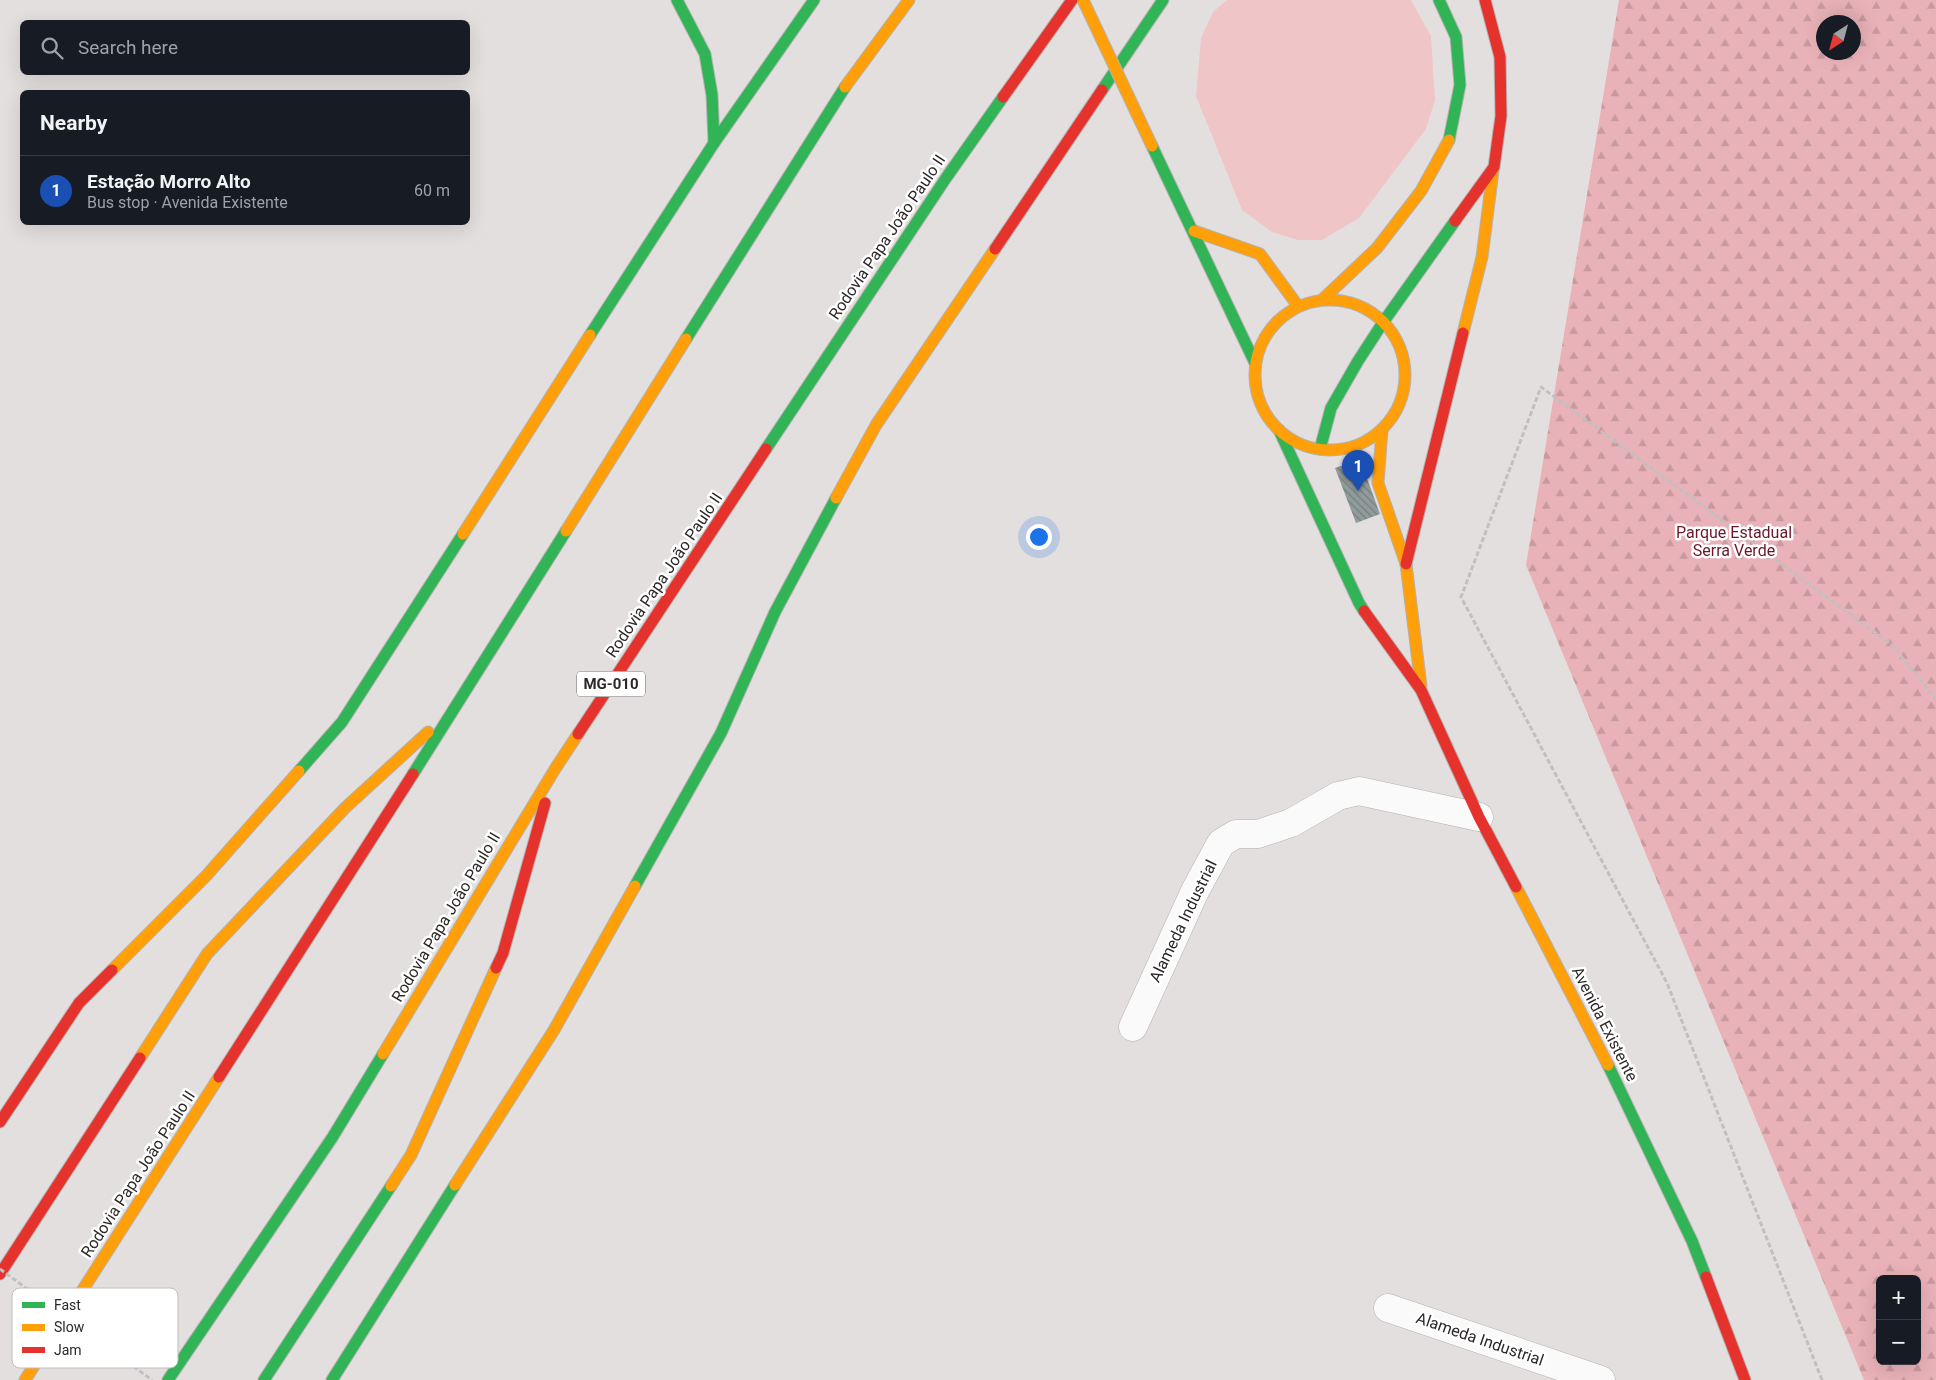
<!DOCTYPE html>
<html lang="en">
<head>
<meta charset="utf-8">
<style>
	body { margin:0; font-family:Roboto,sans-serif; background:#242831; color:#f1f3f6 }
	.controls { position:absolute; right:15px; bottom:15px; display:grid; overflow:hidden; border-radius:8px; box-shadow:0 5px 20px #0002 }
	.controls button { width:45px; height:45px; display:grid; place-items:center; padding:0; border:0; border-bottom:1px solid #363941; background:#171b24; color:#f1f3f6; font:25px sans-serif }
	.compass { position:absolute; left:1816px; top:15px; width:45px; height:45px; border-radius:50%; background:#171b24; box-shadow:0 5px 20px #0002; rotate:216deg }
	.you { position:absolute; left:1038px; top:536px; width:18px; height:18px; margin:-12px; border:4px solid #fff; border-radius:50%; background:#1a73e8; box-shadow:0 0 0 8px #1a73e833 }
	.badge { display:grid; place-items:center; width:32px; height:32px; border-radius:50%; background:#6c6868; color:#fff; font-size:16px; font-weight:700 }
	.pin { position:absolute; translate:-50% -41px; filter:drop-shadow(0 1px 2px #0008) }
	.pin::after { content:''; position:absolute; top:26px; width:18px; height:15px; background:inherit; clip-path:polygon(0 0,100% 0,50% 100%) }
	.list { margin:0; padding:0; list-style:none }
	h2 { display:flex; justify-content:space-between; align-items:center; height:65px; margin:0; padding:0 20px; font-size:21px }
	h2 small { font-size:16px; font-weight:400; color:#9ea1a6 }
	.list li { display:grid; grid-template-columns:32px 1fr auto; gap:15px; align-items:center; box-sizing:border-box; height:70px; padding:0 20px; border-top:1px solid #363941 }
	.list b { display:block; font-size:19px; white-space:nowrap }
	.list p { margin:0; font-size:16px; white-space:nowrap; color:#9ea1a6 }
	.list em { font-size:16px; font-style:normal; color:#9ea1a6 }
	.icon { flex:none; width:28px; height:28px; fill:none; stroke:currentColor; stroke-width:2; stroke-linecap:round; stroke-linejoin:round }
	.map { position:relative; flex:none; width:1936px; height:1380px; overflow:hidden }
	.search { position:absolute; background:#171b24; box-shadow:0 5px 20px #0002; left:20px; top:20px; width:450px; height:55px; display:flex; align-items:center; gap:12px; box-sizing:border-box; padding:0 18px; border-radius:8px; color:#9ea1a6; font-size:19px }
	.panel { position:absolute; background:#171b24; box-shadow:0 5px 20px #0002; left:20px; top:90px; width:450px; height:135px; border-radius:8px }
	.map>svg:first-child { display:block }
</style>
</head>
<body>
<div class="map">
<svg width="1936" height="1380" viewBox="0 0 1936 1380">
	<defs>
		<pattern id="forest-firs" width="22" height="20" patternUnits="userSpaceOnUse" patternTransform="scale(1.25)"><rect width="22" height="20" fill="#e9b2b8"/><path d="M5 1l3.5 6h-7zM16 11l3.5 6h-7z" fill="#c8999e"/></pattern>
		<pattern id="building-back-hatch" width="6" height="6" patternUnits="userSpaceOnUse" patternTransform="scale(1.25)"><rect width="6" height="6" fill="#909b9c"/><path d="M-1 5l2 2M0 0l6 6M5-1l2 2" fill="none" stroke="#767e7f"/></pattern>
	</defs>
	<rect width="100%" height="100%" fill="#e4dfdf"/>
	<polygon fill="#f0c5c8" points="1227,0 1411,0 1431,36 1435,100 1426,129 1359,218 1322,240 1298,240 1272,232 1242,210 1196,96 1201,38 1213,12"/>
	<path fill="url(#forest-firs)" fill-rule="evenodd" d="M1619,0H1936V1380H1864L1526,565ZM1824,22H1854V52H1824ZM1880,1279H1917V1361H1880Z"/>
	<polygon fill="url(#building-back-hatch)" points="1360,459 1380,514 1356,523 1335,468"/>
	<g fill="none" stroke-linecap="round" stroke-linejoin="round">
		<defs>
			<g id="street">
				<polyline points="1133,1027 1195,891 1221,843 1236,834 1258,834 1291,823 1338,796 1359,791 1479,817"/>
				<polyline points="1388,1308 1601,1380"/>
			</g>
			<g id="fast">
				<polyline points="677,0 705,54 712,95 714,143"/>
				<polyline points="1439,0 1456,37 1460,85 1449,140"/>
				<polyline points="1102,90 1163,0"/>
				<polyline points="1152,146 1255,363"/>
				<polyline points="590,335 714,143 814,0"/>
				<polyline points="686,339 845,87"/>
				<polyline points="1279,430 1359,603 1364,611"/>
				<polyline points="766,449 946,178 1003,97"/>
				<polyline points="1320,449 1331,408 1358,361 1384,321 1455,221"/>
				<polyline points="299,771 342,722 463,534"/>
				<polyline points="413,774 566,531"/>
				<polyline points="635,886 721,733 775,612 836,498"/>
				<polyline points="1608,1065 1692,1241 1706,1277"/>
				<polyline points="168,1380 332,1138 383,1054"/>
				<polyline points="264,1380 391,1186"/>
				<polyline points="332,1380 455,1185"/>
			</g>
			<g id="slow">
				<polyline points="845,87 909,0"/>
				<polyline points="1194,231 1260,254 1298,306"/>
				<polyline points="1323,299 1377,248 1421,191 1449,140"/>
				<circle cx="1330" cy="375" r="75"/>
				<polyline points="1463,333 1482,257 1493,171"/>
				<polyline points="1382,430 1378,483 1406,564 1421,686"/>
				<polyline points="836,498 876,425 995,249"/>
				<polyline points="566,531 686,339"/>
				<polyline points="463,534 590,335"/>
				<polyline points="1516,887 1608,1065"/>
				<polyline points="112,970 206,876 299,771"/>
				<polyline points="383,1054 555,769 578,734"/>
				<polyline points="140,1058 207,954 345,808 428,732"/>
				<polyline points="455,1185 554,1030 635,886"/>
				<polyline points="391,1186 411,1155 496,968"/>
				<polyline points="25,1380 219,1077"/>
			</g>
			<g id="jam">
				<polyline points="1003,97 1072,0"/>
				<polyline points="1455,221 1494,167 1501,116 1500,57 1485,0"/>
				<polyline points="995,249 1102,90"/>
				<polyline points="1406,564 1463,333"/>
				<polyline points="1364,611 1421,690 1479,817 1516,887"/>
				<polyline points="578,734 766,449"/>
				<polyline points="496,968 503,953 545,803"/>
				<polyline points="219,1077 413,774"/>
				<polyline points="0,1122 79,1003 112,970"/>
				<polyline points="0,1274 140,1058"/>
				<polyline points="1706,1277 1745,1380"/>
			</g>
		</defs>
		<use href="#street" stroke="#b5b2b2" stroke-width="29"/>
		<use href="#fast" stroke="#b5b2b2" stroke-width="13"/>
		<use href="#slow" stroke="#b5b2b2" stroke-width="13"/>
		<use href="#jam" stroke="#b5b2b2" stroke-width="13"/>
		<polyline stroke="#c1bfbf" stroke-width="3" stroke-dasharray="5 2.5" stroke-linecap="butt" points="1822,1380 1667,983 1461,597 1541,387 1892,645 1936,699"/>
		<use href="#street" stroke="#fbfafa" stroke-width="28"/>
		<use href="#fast" stroke="#30b455" stroke-width="11"/>
		<use href="#slow" stroke="#ff9f0a" stroke-width="11"/>
		<use href="#jam" stroke="#e5322d" stroke-width="11"/>
		<defs>
			<polyline id="slow-bridge" points="1083,0 1152,146"/>
		</defs>
		<use href="#slow-bridge" stroke="#b5b2b2" stroke-width="13" stroke-linecap="butt"/>
		<polyline stroke="#c1bfbf" stroke-width="3" stroke-dasharray="5 2.5" stroke-linecap="butt" points="0,1269 152,1380"/>
		<use href="#slow-bridge" stroke="#ff9f0a" stroke-width="11"/>
	</g>
	<g text-anchor="middle" dominant-baseline="central" stroke-width="5" stroke-linejoin="round" paint-order="stroke">
		<rect fill="#fff" stroke="#6b6868" stroke-width="1" x="577" y="671.5" width="68" height="25" rx="4"/>
		<g font-size="15" font-weight="bold" fill="#2c2828">
			<text x="611" y="684">MG-010</text>
		</g>
		<g font-size="16" fill="#2c2828" stroke="#fff">
			<text transform="translate(887 237) rotate(-56)">Rodovia Papa João Paulo II</text>
			<text transform="translate(664 575) rotate(-56)">Rodovia Papa João Paulo II</text>
			<text transform="translate(446 917) rotate(-59)">Rodovia Papa João Paulo II</text>
			<text transform="translate(1183 921) rotate(-64)">Alameda Industrial</text>
			<text transform="translate(1605 1024) rotate(63)">Avenida Existente</text>
			<text transform="translate(138 1174) rotate(-57)">Rodovia Papa João Paulo II</text>
			<text transform="translate(1480 1339) rotate(19)">Alameda Industrial</text>
		</g>
		<g font-size="16" fill="#6b172a" stroke="#fff">
			<text x="1734" y="532">Parque Estadual<tspan x="1734" dy="18">Serra Verde</tspan></text>
		</g>
	</g>
	<rect x="12" y="1288" width="166" height="80" rx="8" fill="#fff" stroke="#c0bebe" stroke-width="1"/>
	<rect x="22" y="1302" width="23" height="6" fill="#30b455"/>
	<rect x="22" y="1324" width="23" height="7" fill="#ff9f0a"/>
	<rect x="22" y="1347" width="23" height="6" fill="#e5322d"/>
	<g font-size="14" fill="#2c2828">
		<text x="54" y="1310">Fast</text>
		<text x="54" y="1332">Slow</text>
		<text x="54" y="1355">Jam</text>
	</g>
</svg>
<div class="controls">
<button>+</button>
<button>−</button>
</div>
<svg class="compass" viewBox="-18 -18 36 36"><path d="M0-13l5 13h-10z" fill="#e53935"/><path d="M0 13l5-13h-10z" fill="#9ea1a6"/></svg>
<div class="you"></div>
<div class="pin badge" style="left:1358px;top:491px;background:#1a4fb4">1</div>
<div class="search"><svg class="icon" aria-label="search" viewBox="0 0 24 24"><circle cx="10" cy="10" r="6"/><path d="M15 15l6 6"/></svg>Search here</div>
<section class="panel">
<h2>Nearby<small></small></h2>
<ul class="list">
<li><span class="badge" style="background:#1a4fb4">1</span><div><b>Estação Morro Alto</b><p>Bus stop · Avenida Existente</p></div><em>60 m</em></li>
</ul>
</section>
</div>
</body>
</html>
